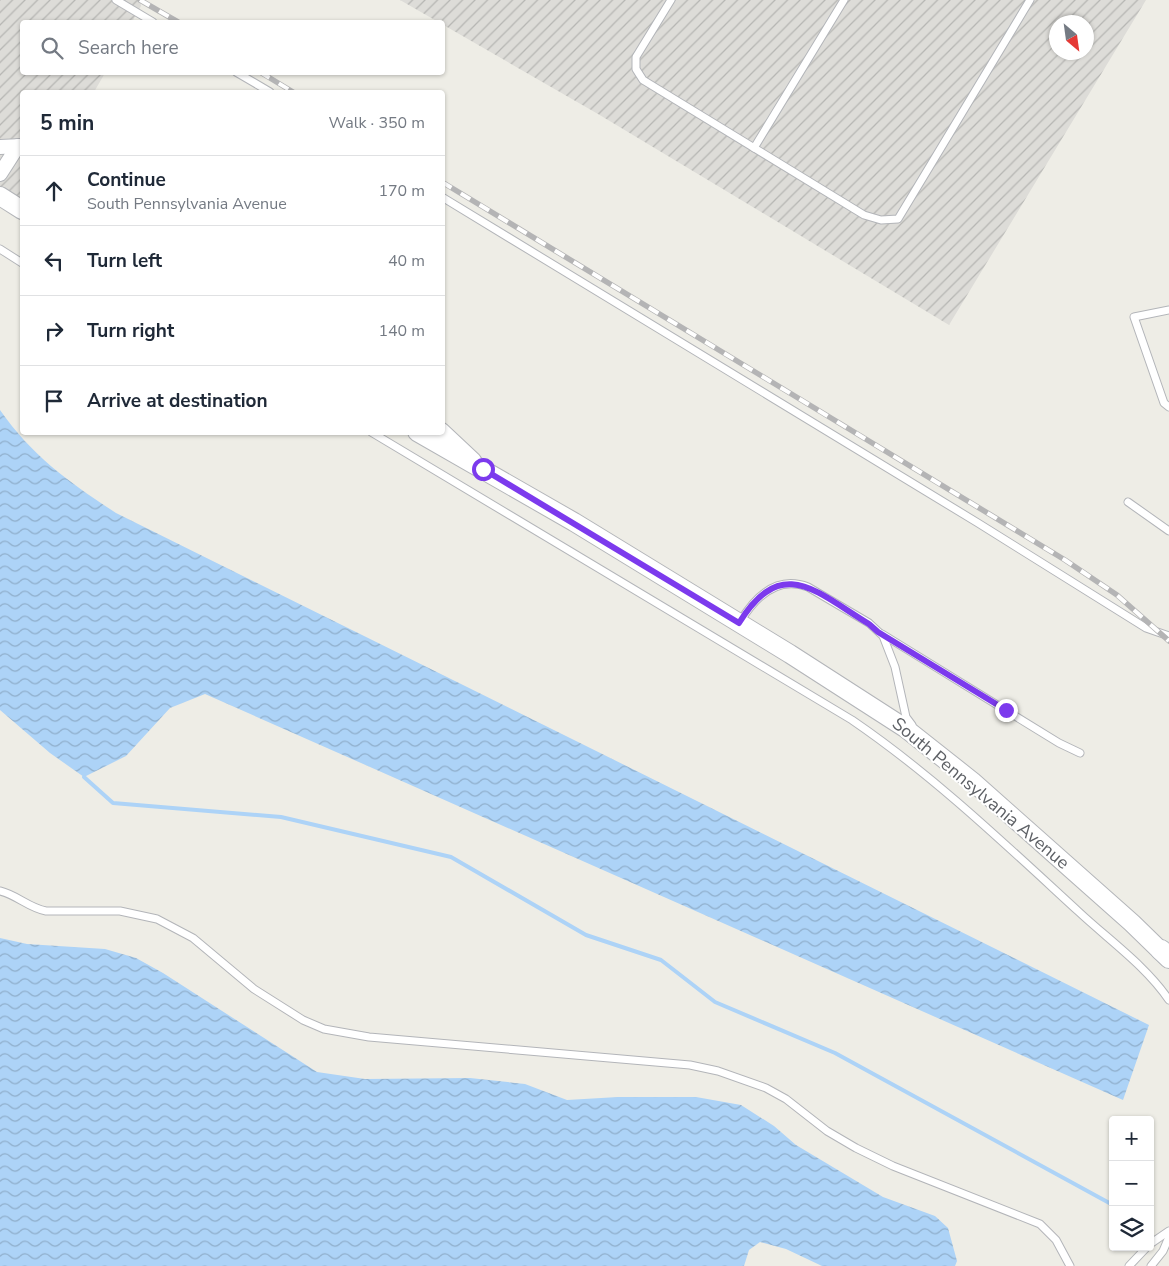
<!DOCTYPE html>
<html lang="en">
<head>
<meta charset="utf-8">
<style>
	body { margin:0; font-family:"Nunito Sans",sans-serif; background:#f6f6f7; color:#1f2937 }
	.controls { position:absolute; right:15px; bottom:15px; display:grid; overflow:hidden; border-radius:5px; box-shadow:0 1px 4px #0004 }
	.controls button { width:45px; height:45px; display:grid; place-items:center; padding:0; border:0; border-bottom:1px solid #e0e1e3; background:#fff; color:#1f2937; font:25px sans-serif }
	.compass { position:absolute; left:1049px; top:15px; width:45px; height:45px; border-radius:50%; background:#fff; box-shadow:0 1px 4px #0004; rotate:151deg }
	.stop { position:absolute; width:15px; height:15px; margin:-11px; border:4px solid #7c3aed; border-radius:50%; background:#fff }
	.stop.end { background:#7c3aed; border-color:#fff; box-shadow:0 1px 5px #0008 }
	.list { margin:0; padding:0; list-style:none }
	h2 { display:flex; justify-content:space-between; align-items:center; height:65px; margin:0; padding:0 20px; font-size:21px }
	h2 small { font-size:16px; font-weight:400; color:#747a83 }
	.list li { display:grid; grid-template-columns:32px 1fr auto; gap:15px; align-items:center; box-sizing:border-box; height:70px; padding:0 20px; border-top:1px solid #e0e1e3 }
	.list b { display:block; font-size:19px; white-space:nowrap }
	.list p { margin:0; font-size:16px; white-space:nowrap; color:#747a83 }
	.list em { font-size:16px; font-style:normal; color:#747a83 }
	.icon { flex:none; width:28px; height:28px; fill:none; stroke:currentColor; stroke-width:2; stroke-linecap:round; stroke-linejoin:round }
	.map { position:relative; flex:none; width:1169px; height:1266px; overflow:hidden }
	.search { position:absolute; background:#fff; box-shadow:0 1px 4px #0004; left:20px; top:20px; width:425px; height:55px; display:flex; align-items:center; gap:12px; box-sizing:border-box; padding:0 18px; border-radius:5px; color:#747a83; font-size:19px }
	.panel { position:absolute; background:#fff; box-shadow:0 1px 4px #0004; left:20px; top:90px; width:425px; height:345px; border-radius:5px }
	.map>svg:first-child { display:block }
</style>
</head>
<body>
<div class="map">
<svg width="1169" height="1266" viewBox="0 0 1169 1266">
	<defs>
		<pattern id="industrial-furrows" width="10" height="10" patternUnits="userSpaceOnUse" patternTransform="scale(1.25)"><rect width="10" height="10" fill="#dddcd8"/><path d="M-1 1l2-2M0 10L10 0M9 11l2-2" fill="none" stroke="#b6b6b3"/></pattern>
		<pattern id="water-waves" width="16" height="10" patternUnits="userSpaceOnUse" patternTransform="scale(1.25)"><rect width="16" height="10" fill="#add3f7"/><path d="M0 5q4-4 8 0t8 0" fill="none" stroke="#90afcc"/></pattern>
	</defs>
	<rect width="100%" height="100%" fill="#eeede6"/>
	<g fill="url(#industrial-furrows)" fill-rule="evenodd">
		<polygon points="0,0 140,0 141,6 132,22 22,22 22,72 105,73 94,92 22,92 22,213 0,201"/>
		<path d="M400,0H1146L949,325L598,114ZM1056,22H1086V52H1056Z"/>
	</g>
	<g fill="url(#water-waves)">
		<path d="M0,410C33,457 69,482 116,513L1149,1025L1123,1100L205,694L170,708L126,756L84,777L50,753L0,710Z"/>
		<polygon points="0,938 27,944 105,949 136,958 163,973 317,1072 365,1079 470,1078 525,1084 567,1100 618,1097 696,1097 741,1105 774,1126 796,1145 883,1197 935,1216 948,1228 957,1261 955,1266 822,1266 786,1249 760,1242 749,1250 744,1266 0,1266"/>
	</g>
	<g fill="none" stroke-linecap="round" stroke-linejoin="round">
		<polyline stroke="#add3f7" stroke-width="4" points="84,777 113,803 281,817 451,857 586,935 661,960 715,1002 835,1053 1113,1205"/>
		<defs>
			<g id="service">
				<polyline points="116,0 153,22"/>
				<polyline points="671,0 636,57 636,69 643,80 864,215 881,220 898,219 1030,0"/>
				<polyline points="236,72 270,92"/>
				<polyline points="754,148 844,0"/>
				<polyline points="442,197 978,523 1146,628 1169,636"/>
				<polyline points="0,249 22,263"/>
				<polyline points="1169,310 1134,317 1164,403 1169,407"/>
				<path d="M371,432L852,720C934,776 1006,845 1079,912C1109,940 1146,966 1169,1000"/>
				<polyline points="1128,502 1169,531"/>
				<path d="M740,622C755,597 777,575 808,587L869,623L883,636L895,667L906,717L912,725"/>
				<polyline points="882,634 1059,743 1080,753"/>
				<path d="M0,891C17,895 29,908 46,911H120L157,919L193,938L254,989L303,1020L324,1029L369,1037L690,1065L718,1071L766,1088L786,1099L827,1131L856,1148L893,1166L1040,1224L1056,1240L1070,1266"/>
				<polyline points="1150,1244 1169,1231"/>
				<polyline points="1129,1266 1147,1247"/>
				<polyline points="1151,1266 1163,1251 1169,1237"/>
			</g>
			<g id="minor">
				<polyline points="0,147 22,146"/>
				<polyline points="0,174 18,146"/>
				<polyline points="442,430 474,460"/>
			</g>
			<g id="tertiary">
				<polyline points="0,196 22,210"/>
				<polyline points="417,432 574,522 790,654 905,728 972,781 1132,923 1169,959"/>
			</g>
			<polyline id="secondary" points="1161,950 1169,957"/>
		</defs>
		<use href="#service" stroke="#b3b5b9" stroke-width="9"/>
		<use href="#minor" stroke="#b3b5b9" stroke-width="16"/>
		<use href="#tertiary" stroke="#b3b5b9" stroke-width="20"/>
		<use href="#secondary" stroke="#b4b7bc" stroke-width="22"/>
		<use href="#service" stroke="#fff" stroke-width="7"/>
		<use href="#minor" stroke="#fff" stroke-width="14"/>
		<use href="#tertiary" stroke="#fff" stroke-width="18"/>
		<use href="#secondary" stroke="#fff" stroke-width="20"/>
		<defs>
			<g id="rail">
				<polyline points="140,0 178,22"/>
				<polyline points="260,72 293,92"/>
				<polyline points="442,182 1065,560 1117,595 1169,641"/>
			</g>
		</defs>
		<use href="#rail" stroke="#b4b4b5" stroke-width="5.5"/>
		<use href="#rail" stroke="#fff" stroke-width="4" stroke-dasharray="11" stroke-linecap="butt"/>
	</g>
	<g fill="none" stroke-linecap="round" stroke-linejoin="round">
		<path stroke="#7c3aed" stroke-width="6" d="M483,469L739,623C782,554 816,592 869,624L878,632L1006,710"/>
	</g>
	<g text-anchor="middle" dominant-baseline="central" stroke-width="4" stroke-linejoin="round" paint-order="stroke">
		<g font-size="18" fill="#5d6065" stroke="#fff">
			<text transform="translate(981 793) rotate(40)">South Pennsylvania Avenue</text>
		</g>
	</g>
</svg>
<div class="controls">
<button>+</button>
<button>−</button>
<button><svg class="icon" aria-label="layers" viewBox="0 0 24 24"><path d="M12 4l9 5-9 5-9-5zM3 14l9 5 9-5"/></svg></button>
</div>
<svg class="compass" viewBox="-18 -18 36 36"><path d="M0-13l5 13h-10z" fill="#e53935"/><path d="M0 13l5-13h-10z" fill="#747a83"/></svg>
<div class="stop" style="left:483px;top:469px"></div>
<div class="stop end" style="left:1006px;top:710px"></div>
<div class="search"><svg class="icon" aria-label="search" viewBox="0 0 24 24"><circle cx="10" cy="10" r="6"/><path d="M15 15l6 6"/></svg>Search here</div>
<section class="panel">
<h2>5 min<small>Walk · 350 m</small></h2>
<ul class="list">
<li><svg class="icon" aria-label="ahead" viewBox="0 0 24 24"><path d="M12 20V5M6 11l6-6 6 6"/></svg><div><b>Continue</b><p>South Pennsylvania Avenue</p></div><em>170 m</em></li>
<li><svg class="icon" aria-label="left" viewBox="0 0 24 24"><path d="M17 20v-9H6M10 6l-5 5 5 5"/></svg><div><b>Turn left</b></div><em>40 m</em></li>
<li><svg class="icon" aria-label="right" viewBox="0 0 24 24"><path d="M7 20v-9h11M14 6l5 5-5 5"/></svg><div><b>Turn right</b></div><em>140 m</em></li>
<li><svg class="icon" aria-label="arrive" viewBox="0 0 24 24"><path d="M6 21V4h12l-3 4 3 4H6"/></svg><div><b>Arrive at destination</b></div></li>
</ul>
</section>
</div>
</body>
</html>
